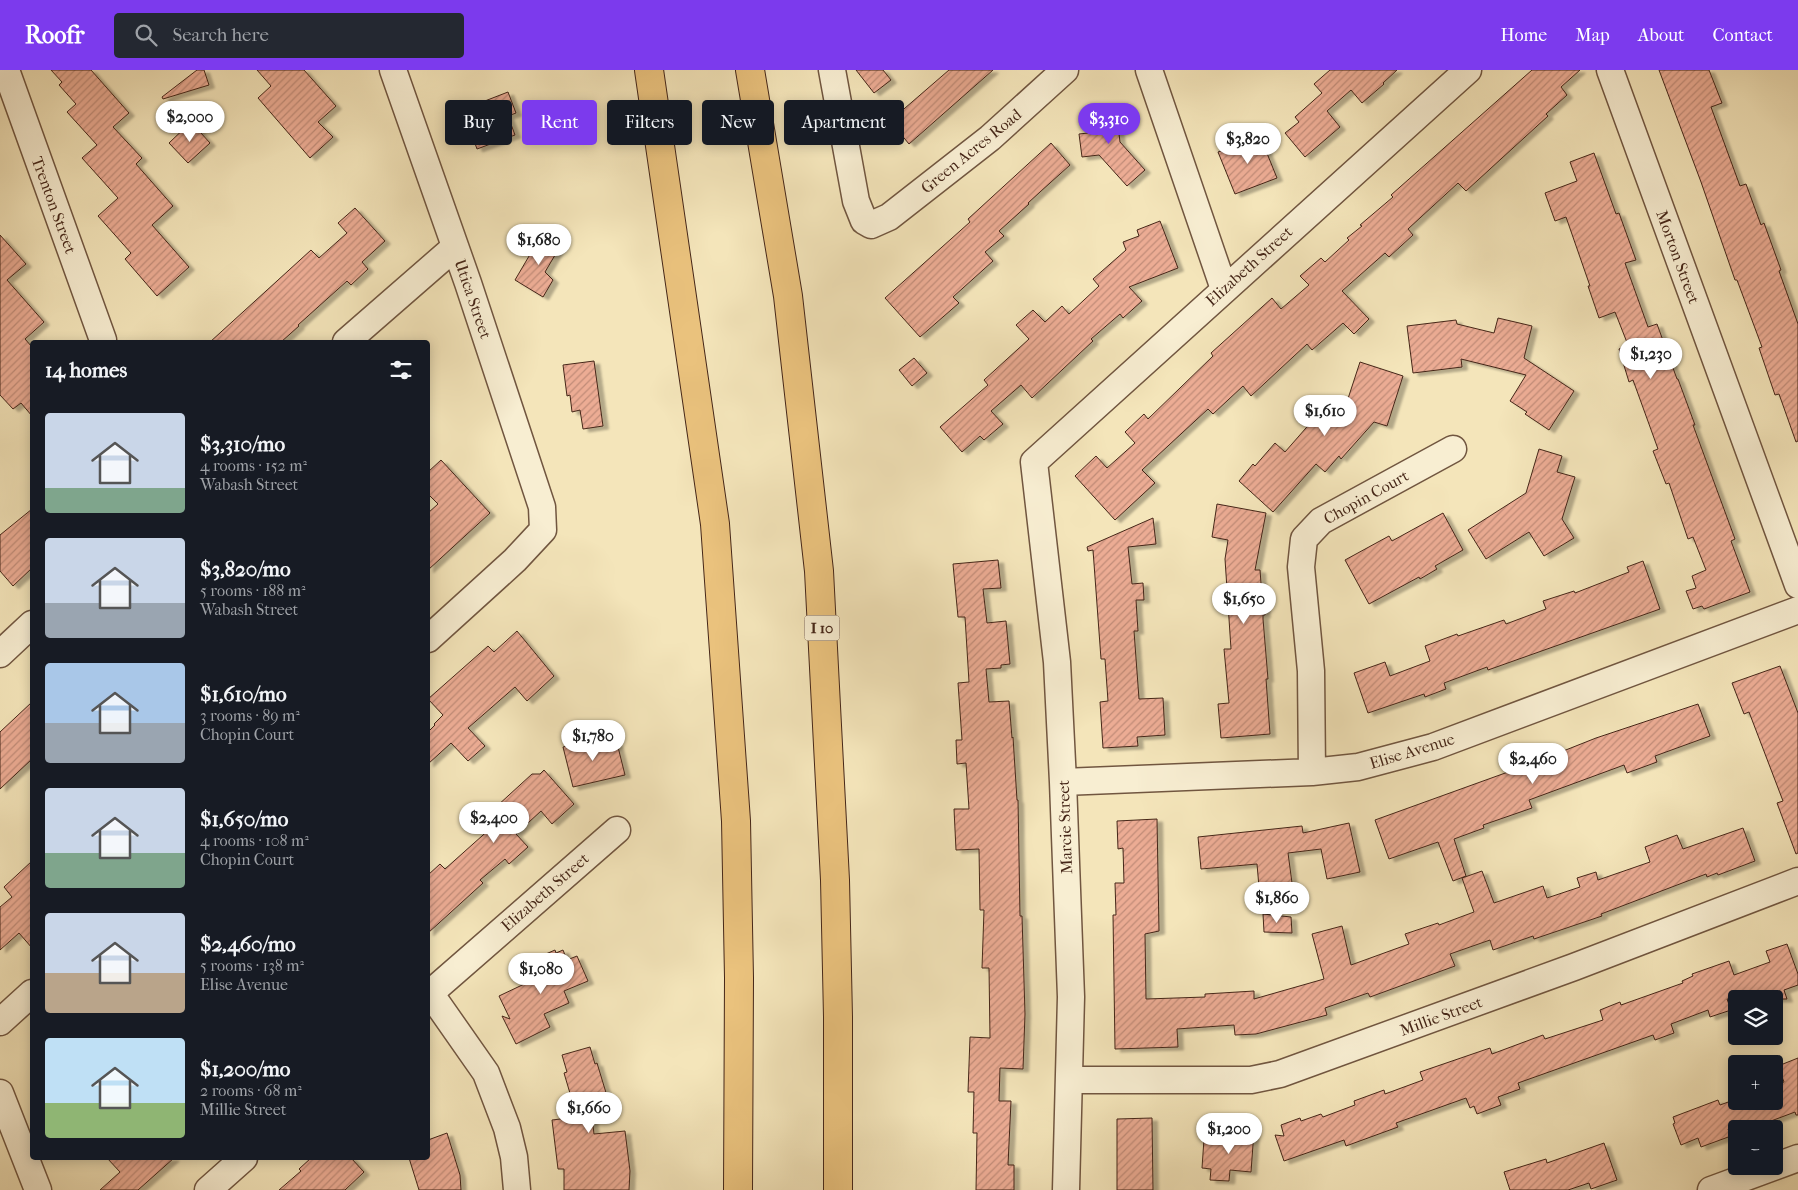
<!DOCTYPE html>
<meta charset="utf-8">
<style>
:root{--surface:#171b24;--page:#242831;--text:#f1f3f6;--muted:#9ea1a6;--accent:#7c3aed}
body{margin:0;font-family:"IM FELL French Canon",serif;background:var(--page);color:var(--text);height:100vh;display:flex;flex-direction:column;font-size:19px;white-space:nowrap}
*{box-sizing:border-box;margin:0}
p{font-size:16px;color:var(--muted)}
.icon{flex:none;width:28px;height:28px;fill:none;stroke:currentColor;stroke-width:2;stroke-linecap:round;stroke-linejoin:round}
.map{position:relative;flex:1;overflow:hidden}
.side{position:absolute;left:30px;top:270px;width:400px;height:820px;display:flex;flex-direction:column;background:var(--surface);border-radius:5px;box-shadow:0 2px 12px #0003}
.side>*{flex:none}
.banner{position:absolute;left:445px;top:30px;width:475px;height:45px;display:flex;gap:10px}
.tools{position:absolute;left:1728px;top:920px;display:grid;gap:10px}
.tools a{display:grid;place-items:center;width:55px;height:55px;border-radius:5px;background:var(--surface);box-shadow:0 2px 12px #0003;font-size:25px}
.price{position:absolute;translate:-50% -42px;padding:0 11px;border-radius:18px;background:#fff;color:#222;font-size:16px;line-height:32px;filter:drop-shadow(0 1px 2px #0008)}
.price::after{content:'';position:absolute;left:50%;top:30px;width:15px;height:11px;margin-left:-8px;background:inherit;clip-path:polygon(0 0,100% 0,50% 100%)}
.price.current{background:var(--accent);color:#fff}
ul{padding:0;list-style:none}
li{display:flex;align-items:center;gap:15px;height:125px;padding:0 15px}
li span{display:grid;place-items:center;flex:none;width:140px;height:100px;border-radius:5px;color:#555}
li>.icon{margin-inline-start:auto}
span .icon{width:60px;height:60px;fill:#fffc;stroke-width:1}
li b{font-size:21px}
h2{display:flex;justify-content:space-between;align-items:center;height:60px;padding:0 15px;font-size:21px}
.tag{padding:0 18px;border-radius:5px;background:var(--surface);box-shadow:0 2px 12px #0003;font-size:18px;line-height:45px}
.tag.current{background:var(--accent);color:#fff}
header{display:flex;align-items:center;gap:30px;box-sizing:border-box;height:70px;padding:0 25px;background:var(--accent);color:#fff}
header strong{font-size:24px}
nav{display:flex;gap:28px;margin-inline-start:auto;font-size:18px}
.search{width:350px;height:45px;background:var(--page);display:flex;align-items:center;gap:12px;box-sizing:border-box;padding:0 18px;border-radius:5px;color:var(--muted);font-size:19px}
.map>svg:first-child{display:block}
</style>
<header>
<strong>Roofr</strong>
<div class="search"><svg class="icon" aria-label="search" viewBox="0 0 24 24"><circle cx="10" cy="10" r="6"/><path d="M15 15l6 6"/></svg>Search here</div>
<nav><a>Home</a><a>Map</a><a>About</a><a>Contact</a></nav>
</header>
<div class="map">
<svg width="1798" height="1120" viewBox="0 0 1798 1120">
<defs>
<pattern id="building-hatch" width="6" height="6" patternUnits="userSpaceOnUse" patternTransform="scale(1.25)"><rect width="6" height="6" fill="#ecac94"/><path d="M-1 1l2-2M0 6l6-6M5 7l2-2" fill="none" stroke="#c18c78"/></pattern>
<filter id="shadow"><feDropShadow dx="5.5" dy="3" stdDeviation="1" flood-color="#0004"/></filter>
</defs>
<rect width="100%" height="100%" fill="#f4e5ba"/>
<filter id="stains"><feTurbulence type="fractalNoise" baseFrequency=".004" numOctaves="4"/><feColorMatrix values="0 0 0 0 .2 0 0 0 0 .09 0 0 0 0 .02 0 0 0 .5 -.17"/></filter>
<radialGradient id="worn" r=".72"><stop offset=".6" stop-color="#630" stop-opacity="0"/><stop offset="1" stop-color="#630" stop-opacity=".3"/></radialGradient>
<path fill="url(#building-hatch)" stroke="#452618" filter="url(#shadow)" d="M51,0H91L129,43L113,57L142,88L136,94L173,136L152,155L189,197L157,226L125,189L131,183L98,146L118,128L82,88L97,75L67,42L76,34L59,15L62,12Z
M197,0H204L209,15L163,29L162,27Z
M257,0H304L336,36L318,52L333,67L310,88L258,28L271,16Z
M856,0H883L891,10L874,23Z
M949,0H993L909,74L890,51Z
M1330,0H1397L1383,13L1384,14L1362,33L1351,20L1327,41L1340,57L1305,87L1285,63L1299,52L1295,47L1322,23L1314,14Z
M1532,0H1580L1561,17L1567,25L1546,44L1548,46L1466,121L1458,113L1408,159L1413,165L1389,187L1385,183L1342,221L1369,249L1354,264L1343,253L1312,280L1307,274L1251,326L1243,316L1213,344L1208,339L1142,400L1155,413L1115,450L1075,406L1096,386L1107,398L1135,373L1125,362L1144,344L1148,349L1213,286L1211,283L1272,228L1281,239L1309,215L1300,206L1321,188L1325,192L1349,170L1347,168L1362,156L1360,155L1393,127L1391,125Z
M1659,0H1709L1722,33L1711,37L1740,116L1746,114L1761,155L1764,153L1781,200L1779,201L1798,254V371L1796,372L1779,324L1775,325L1759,278L1762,277L1737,210H1735L1701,112Z
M508,22L516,43L508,46L515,65L477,79L469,57L479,53L472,36Z
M1116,39L1120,72L1145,100L1127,116L1099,85L1082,87L1079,64L1088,63L1085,43Z
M191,52L210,73L188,93L169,73Z
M1260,66L1277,108L1235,124L1218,82Z
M1051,73L1070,95L1040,122L1028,133L1029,134L999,161L1004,166L985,182L993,191L953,227L959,233L920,267L885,228L970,152L968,149Z
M1594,83L1616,144L1619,143L1636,190L1625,193L1648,257L1657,254L1677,309H1678L1695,355H1693L1735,469L1731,471L1750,522L1704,539L1702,536L1693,539L1686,521L1696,518L1692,506L1706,500L1693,467L1688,469L1669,413L1666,414L1653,381L1658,379L1633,310L1629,312L1619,279L1628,275L1615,242L1599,248L1588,216H1590L1566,147L1555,151L1545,123L1577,111L1570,92Z
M355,138L385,171L362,192L368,199L351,215L347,211L298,255L299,256L281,272H210L311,180L319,188L347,163L338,153Z
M1160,151L1178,198L1129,217L1142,231L1123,248L1120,244L1091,269L1093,271L1032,328L1021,315L991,341L1003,354L984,370L980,366L962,382L940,357L988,315L984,310L1029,269L1016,255L1033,240L1045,252L1062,236L1069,244L1099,216L1093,209L1126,180L1123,172L1139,166L1137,160Z
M542,164L561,175L545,202L553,210L543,227L515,210Z
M0,165L26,194L7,210L44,252L25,269L32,277V346L21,333L13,339L0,325Z
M1498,248L1532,256L1524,288L1574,321L1549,360L1525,344L1527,342L1510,331L1526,305L1461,289L1462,297L1413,303L1407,256L1456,250L1457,254L1494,263Z
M914,288L927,303L912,316L899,300Z
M594,291L603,356L583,359L580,340L572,342L570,325L567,326L563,295Z
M1360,292L1403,306L1387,356L1374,352L1341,389L1339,386L1325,402L1316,394L1273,442L1239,411L1253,394L1255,396L1275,373L1285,382L1326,335L1341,350Z
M1539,379L1562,386L1557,402L1575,407L1562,449L1574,468L1544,486L1529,462L1486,489L1468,460L1526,423Z
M441,390L490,443L428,500V443L438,434L428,424V402Z
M1217,434L1266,443L1255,500H1260L1262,527H1263L1265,545H1263V549L1268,609H1266L1270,664L1221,668L1218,634L1229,633L1224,579H1231L1225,489L1228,470L1212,467Z
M32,439V498L13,516L0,501V465Z
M1443,443L1463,480L1435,496L1437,499L1420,509L1419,507L1369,534L1345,490L1389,466L1392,471Z
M1153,448L1156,474L1128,477L1132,514L1143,513L1144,530H1136L1138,561H1134L1139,629L1163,628L1165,665L1137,667L1138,676L1103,678L1100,632L1108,631L1105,589H1101L1093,480L1088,481L1087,477Z
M998,490L1001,518L983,519L987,553L1006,551L1010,594L1001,595V598L986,599L989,632L1009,631L1012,668L1013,667L1017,730H1018L1020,846H1022L1025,944L1023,999L1000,998L999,1031H1011L1008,1095H1014V1120H976L977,1063H973L974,1022H968L970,967L990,968L989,898H982L984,840H980L979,779L956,780L954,739H969L966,693L957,694L956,670H962L958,613L969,612L965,547H958L953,494Z
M1643,491L1660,539L1488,600L1487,597L1444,613L1446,619L1425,627L1424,624L1368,643L1354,603L1385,592L1390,606L1430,591L1425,576L1457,564L1458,566L1504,550L1506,554L1546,539L1543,531L1574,521L1575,523L1629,502L1627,497Z
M517,561L554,606L527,631L515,617L468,658L485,676L468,691L451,673L428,694V662L435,655L434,654L443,645L428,629L488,576L494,582Z
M1780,596L1798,643V783L1796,784L1777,733L1783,731L1749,642L1744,644L1732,613Z
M32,632V689L0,719V662Z
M1698,634L1710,666L1655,686L1657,692L1627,703L1624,695L1529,730L1532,738L1483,755L1484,758L1454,769L1466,806L1453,811L1438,772L1389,789L1375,750L1533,693L1596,668Z
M594,669L598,677L617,673L625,705L573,717L563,677Z
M544,700L574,734L552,754L541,741L516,764L528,777L509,794L505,789L480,810L483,813L428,863V805L440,794L445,799L492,757L485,747L532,704H540Z
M1157,749L1159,861L1145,864L1146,929L1205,927V924L1254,921V929L1324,909L1312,864L1342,856L1351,895L1409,874L1405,864L1438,853L1439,855L1474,842L1462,808L1482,801L1494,833L1543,816L1547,828L1580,817L1577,808L1596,802L1598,810L1650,792L1645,777L1677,765L1683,779L1743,758L1755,791L1718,805L1717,803L1707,807L1706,804L1601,844L1602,846L1534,869L1533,866L1493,880L1490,870L1450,884L1455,896L1370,927L1368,923L1325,938L1327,945L1256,964L1235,965L1234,955L1177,959L1178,977L1115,979L1113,845H1116L1115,813H1124L1123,778L1118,779L1117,751Z
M1349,753L1360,802L1327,809L1321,779L1288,783L1292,813L1259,817L1257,794L1201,799L1198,767L1302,756L1303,763Z
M32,791V878L19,863L0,880V837L12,827L4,817Z
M1263,844L1291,847L1292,863L1264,862Z
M1787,874L1798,904V915L1784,920L1787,929H1727L1731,940L1710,947L1708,940L1671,954L1674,963L1655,970L1653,965L1518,1013L1520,1019L1498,1027L1501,1035L1477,1044L1474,1036L1470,1038L1466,1028L1396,1053L1398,1057L1346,1076L1344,1070L1284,1091L1275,1065L1284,1066L1281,1055L1300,1048L1301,1051L1321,1044L1323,1047L1355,1035L1354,1031L1384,1020L1385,1024L1423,1010L1420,1002L1490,978L1492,984L1543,965L1545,969L1603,950L1600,940L1620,932L1621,935L1683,913L1682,911L1693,906L1692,904L1729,891L1734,905L1770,892L1766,881Z
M555,880L556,883L563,880L567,890L577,886L588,911L564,921L569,933L544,944L550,957L516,974L502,946L510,949L499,926L539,907L532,890Z
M590,977L595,994L597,993L607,1026L590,1031L594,1064L625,1061L630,1101L629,1120H564V1099H558L552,1050L577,1047L564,1003L567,1002L562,985Z
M1798,988V1045H1796L1795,1042L1763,1054L1765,1059H1728L1731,1066L1701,1077L1698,1068L1681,1075L1673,1054L1675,1053L1673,1047L1718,1030L1720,1035L1731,1031H1774V1016L1784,1012L1778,996Z
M1152,1048L1153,1120H1117V1049Z
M1234,1060L1254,1061L1251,1102L1230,1100L1229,1111L1210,1110L1211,1099L1202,1098L1204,1069L1233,1071Z
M447,1063L460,1105L461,1120H419L409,1088H428V1070Z
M1604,1073L1617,1110L1591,1119L1589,1113L1568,1120H1510L1504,1102L1546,1089L1547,1093Z
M107,1088H174L138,1120H100L120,1102Z
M311,1088H351L364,1102L345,1120H279L301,1101L299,1099Z"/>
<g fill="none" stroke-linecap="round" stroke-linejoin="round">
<defs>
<path id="minor" d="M6,0L103,270
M393,0L468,213L542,437L543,460L515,490L428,569
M832,0L856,131L864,151L871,155L889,147L990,68L1065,0
M1149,0L1224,219
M1610,0L1798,515
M346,272L455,177
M0,584L32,554
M1312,702L1311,601L1301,497L1304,469L1321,451L1453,379
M1063,712L1312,702L1358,697L1433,677L1798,540
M430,923L486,1003L507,1058L514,1087L517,1120
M428,925L617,760
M0,952L32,923
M1069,1010H1251L1280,1004L1574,897L1798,811
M0,1023L38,1120
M208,1120L244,1088
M1066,1120L1071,927L1063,712L1057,592L1034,392L1468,0
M1711,1120L1798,1088"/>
<path id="motorway" d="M649,0L715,454L736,751L739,908L738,1120
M750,0L788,226L819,501L835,810L838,947V1120"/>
</defs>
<use href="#minor" stroke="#715640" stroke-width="29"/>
<use href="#motorway" stroke="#452618" stroke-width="30"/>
<use href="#minor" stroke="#f8eed2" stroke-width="26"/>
<use href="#motorway" stroke="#eac27d" stroke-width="28"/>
</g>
<g text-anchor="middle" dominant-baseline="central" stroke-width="4.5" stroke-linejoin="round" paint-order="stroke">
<rect fill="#f8eed2" stroke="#7b6250" stroke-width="1" x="804.5" y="545.5" width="35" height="25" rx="4"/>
<g font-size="15" font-weight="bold" fill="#452618">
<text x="822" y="558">I 10</text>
</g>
<g font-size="16" fill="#452618" stroke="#f8eed2">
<text transform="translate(971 81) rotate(-39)">Green Acres Road</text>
<text transform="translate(54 135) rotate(70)">Trenton Street</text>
<text transform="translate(1678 187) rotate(70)">Morton Street</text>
<text transform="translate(1249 196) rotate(-42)">Elizabeth Street</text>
<text transform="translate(473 229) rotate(71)">Utica Street</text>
<text transform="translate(1366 427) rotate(-29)">Chopin Court</text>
<text transform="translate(1412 681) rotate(-17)">Elise Avenue</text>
<text transform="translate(1065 757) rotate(-92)">Marcie Street</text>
<text transform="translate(545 822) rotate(-41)">Elizabeth Street</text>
<text transform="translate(1441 946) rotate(-20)">Millie Street</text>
</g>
</g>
<rect width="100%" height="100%" filter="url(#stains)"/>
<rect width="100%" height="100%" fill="url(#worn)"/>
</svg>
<div class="tools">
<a><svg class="icon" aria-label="layers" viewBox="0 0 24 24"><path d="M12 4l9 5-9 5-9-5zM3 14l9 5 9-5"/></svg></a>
<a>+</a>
<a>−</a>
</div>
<b class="price" style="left:190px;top:73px">$2,000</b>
<b class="price current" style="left:1109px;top:75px">$3,310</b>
<b class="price" style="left:1248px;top:95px">$3,820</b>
<b class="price" style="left:539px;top:196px">$1,680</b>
<b class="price" style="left:1651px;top:310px">$1,230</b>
<b class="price" style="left:1325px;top:367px">$1,610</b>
<b class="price" style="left:1244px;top:555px">$1,650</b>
<b class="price" style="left:593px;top:692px">$1,780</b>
<b class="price" style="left:1533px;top:715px">$2,460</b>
<b class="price" style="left:494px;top:774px">$2,400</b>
<b class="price" style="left:1277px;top:854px">$1,860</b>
<b class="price" style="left:541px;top:925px">$1,080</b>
<b class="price" style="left:589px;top:1064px">$1,660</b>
<b class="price" style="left:1229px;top:1085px">$1,200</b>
<div class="banner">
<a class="tag">Buy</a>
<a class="tag current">Rent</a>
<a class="tag">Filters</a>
<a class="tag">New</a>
<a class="tag">Apartment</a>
</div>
<section class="side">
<h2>14 homes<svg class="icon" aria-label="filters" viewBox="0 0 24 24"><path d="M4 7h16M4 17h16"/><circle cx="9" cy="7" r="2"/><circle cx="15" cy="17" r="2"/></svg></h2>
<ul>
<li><span style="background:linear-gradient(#c9d6e8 75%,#7fa58c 0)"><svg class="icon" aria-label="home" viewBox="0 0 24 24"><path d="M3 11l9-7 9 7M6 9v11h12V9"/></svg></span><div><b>$3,310/mo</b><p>4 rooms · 152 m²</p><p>Wabash Street</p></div></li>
<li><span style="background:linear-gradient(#c9d6e8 65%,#9aa5b1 0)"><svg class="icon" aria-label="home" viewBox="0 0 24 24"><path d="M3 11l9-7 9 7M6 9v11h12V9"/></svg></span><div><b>$3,820/mo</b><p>5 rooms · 188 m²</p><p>Wabash Street</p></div></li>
<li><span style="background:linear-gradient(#a9c7e8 60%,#9aa5b1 0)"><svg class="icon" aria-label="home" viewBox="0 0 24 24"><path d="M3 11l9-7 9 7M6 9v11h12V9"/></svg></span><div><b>$1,610/mo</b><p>3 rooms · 89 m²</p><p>Chopin Court</p></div></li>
<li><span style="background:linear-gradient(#c9d6e8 65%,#7fa58c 0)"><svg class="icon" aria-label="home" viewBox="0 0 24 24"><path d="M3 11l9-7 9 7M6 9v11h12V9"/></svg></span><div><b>$1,650/mo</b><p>4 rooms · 108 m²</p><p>Chopin Court</p></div></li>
<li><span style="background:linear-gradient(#c9d6e8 60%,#b9a48a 0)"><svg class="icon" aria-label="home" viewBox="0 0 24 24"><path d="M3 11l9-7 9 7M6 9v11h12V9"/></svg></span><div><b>$2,460/mo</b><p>5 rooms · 138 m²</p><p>Elise Avenue</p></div></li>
<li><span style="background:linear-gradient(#bfe0f5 65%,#8fb573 0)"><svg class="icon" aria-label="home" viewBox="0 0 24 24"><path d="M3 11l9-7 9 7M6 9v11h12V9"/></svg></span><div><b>$1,200/mo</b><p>2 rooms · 68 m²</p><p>Millie Street</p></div></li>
</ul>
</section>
</div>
